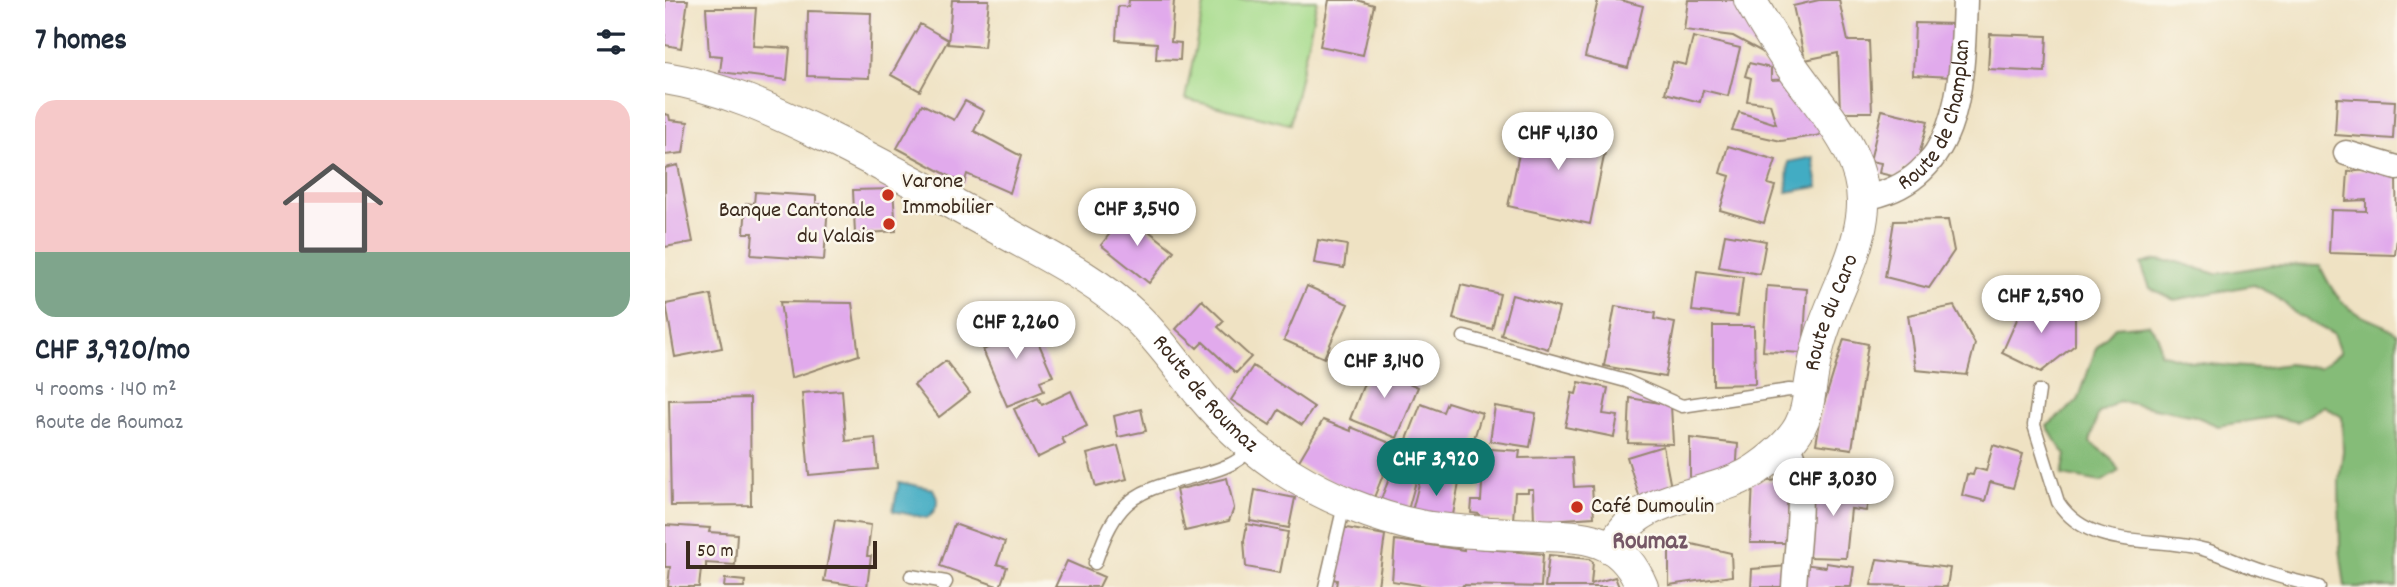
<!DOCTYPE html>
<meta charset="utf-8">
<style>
:root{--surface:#fff;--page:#f6f6f7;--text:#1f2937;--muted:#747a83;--accent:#0f766e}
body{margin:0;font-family:Dekko,sans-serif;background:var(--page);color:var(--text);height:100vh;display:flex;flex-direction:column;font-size:26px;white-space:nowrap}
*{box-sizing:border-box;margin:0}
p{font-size:23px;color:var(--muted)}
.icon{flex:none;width:38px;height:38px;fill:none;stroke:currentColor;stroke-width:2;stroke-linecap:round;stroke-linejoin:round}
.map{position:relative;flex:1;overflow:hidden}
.side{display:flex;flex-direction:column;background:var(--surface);width:665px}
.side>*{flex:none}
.scale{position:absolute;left:21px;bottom:18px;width:191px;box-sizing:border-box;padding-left:7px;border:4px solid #3b2a1e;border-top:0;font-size:19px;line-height:24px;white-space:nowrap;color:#3b2a1e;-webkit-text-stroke:5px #fbf7ec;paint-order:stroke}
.price{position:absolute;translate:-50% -60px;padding:0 16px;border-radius:24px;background:#fff;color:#222;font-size:23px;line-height:46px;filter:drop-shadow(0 2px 4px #0008)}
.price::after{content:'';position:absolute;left:50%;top:42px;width:21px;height:16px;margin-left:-10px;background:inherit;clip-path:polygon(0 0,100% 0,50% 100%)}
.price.selected{background:var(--accent);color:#fff}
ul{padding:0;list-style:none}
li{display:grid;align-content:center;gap:14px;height:371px;padding:0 35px}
li span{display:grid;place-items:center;height:217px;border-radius:21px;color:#555}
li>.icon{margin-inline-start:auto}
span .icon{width:126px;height:126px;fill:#fffc;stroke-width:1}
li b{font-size:30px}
h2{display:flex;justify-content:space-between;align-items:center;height:84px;padding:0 35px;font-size:30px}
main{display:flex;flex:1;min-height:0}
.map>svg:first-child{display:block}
</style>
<main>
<section class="side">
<h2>7 homes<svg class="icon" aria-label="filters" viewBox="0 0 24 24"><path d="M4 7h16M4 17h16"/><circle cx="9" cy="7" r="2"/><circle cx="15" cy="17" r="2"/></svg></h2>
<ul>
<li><span style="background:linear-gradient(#f6c9c9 70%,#7fa58c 0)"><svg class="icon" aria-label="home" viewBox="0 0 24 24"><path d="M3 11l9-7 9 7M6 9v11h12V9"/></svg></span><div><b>CHF 3,920/mo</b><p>4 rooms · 140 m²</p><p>Route de Roumaz</p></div></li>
</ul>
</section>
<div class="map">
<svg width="1732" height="587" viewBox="0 0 1732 587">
<rect width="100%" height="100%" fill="#fbf7ec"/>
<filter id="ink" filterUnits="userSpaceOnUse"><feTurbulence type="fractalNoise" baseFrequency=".0143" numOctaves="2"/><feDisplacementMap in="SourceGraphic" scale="14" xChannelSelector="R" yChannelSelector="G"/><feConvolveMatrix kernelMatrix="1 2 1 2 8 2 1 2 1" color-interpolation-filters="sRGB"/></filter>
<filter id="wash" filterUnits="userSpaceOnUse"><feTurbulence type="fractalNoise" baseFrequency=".00686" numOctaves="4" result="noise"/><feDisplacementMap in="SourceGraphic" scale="28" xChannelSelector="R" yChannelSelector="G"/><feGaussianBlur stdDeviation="1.57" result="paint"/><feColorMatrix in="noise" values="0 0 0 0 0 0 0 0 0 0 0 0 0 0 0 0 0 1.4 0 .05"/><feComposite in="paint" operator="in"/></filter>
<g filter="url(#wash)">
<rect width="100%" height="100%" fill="#efe2c3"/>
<path fill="#a7dc8d" stroke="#718356" stroke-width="2" d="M540,0H652L625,124L520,99Z"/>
<path fill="#85bc78" stroke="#60734b" stroke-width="2" d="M1491,260L1512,262L1551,274L1607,265L1655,266C1665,287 1675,306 1697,316C1709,322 1721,325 1732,333V587H1680L1675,549L1674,480L1678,451L1677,417L1659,406L1632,422L1608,417L1553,426L1530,416L1454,401L1433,414L1425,442L1446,458L1454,471L1436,482L1397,475L1401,455L1390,440L1382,426L1413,401L1431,348L1450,327L1484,324L1493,336L1495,353L1527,362L1565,366L1595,368L1623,364L1654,368L1675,353L1668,334L1632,315L1610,295L1589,285L1509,300L1485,288L1476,264Z"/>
<path fill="#43acc3" stroke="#3f6b70" stroke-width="2" d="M1148,157L1153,187L1122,192L1123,162Z
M234,482L268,489C275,501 273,509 262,518L228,511Z"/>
<g id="blocks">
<path fill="#e1aaec" d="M0,0H23L16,48L0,45Z
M287,0H324L319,47L283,44Z
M464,0H509L506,42L516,43L515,60L491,59L492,43L451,40L453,6L463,7Z
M664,0H692L709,5L698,55L655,46Z
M933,0H955L978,6L963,68L920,57Z
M1023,0H1078L1101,54L1068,36L1019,30Z
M1154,0H1174L1183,41H1204L1207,112H1175L1173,53L1140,60L1128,6Z
M41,8H91L88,46L125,48L122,80L55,72L57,56L44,55Z
M143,11L206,13L204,78L142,76Z
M1250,23L1289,24L1287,77L1248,75Z
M255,24L283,40L255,91L226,75Z
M1325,34L1382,36L1380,72L1323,69Z
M1028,37L1075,48L1063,96L1038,90L1035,102L1000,93L1008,62L1021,65Z
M1084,63L1106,68V80L1128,79L1163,134L1116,141L1067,130L1074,112L1111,124L1105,104L1082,101L1086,78L1080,76Z
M1672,98L1730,101L1728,139L1670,135Z
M300,101L319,111L309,131L356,156L345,193L302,174L299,184L232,148L257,104L289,120Z
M1217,110L1263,121L1250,171L1238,168L1236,178L1214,173L1216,163L1205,161Z
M0,114L4,115L5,120L23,122L18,153L0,155Z
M861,120L943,137L925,224L843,206Z
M1063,146L1111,160L1103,184L1110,186L1099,223L1055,210L1065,176L1055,173Z
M13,165L28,242L0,247V168Z
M1719,168L1731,177L1732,238L1730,255L1664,253L1666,210L1701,211V200L1681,201L1683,172Z
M228,189L231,231L190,234L188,190Z
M90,192L151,196V204L163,205L159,260L86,255L88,233H79L81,203L89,204Z
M461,213L509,251L484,283L436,245Z
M1283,220L1289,251L1264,288L1220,277L1229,221Z
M1060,234L1101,241L1095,274L1054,267Z
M653,240L682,245L679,268L649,263Z
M1032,271L1078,277L1073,316L1027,311Z
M796,285L835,294L827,329L788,319Z
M642,286L683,304L659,358L619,340Z
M1102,286L1142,289L1138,353L1098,351Z
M46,295L57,348L10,357L1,304Z
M847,295L894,308L883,349L836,335Z
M1361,299L1410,310V345L1376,372L1337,353Z
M537,300L559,321L553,327L586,357L571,373L538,342L532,348L511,329Z
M115,302L187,303L194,355L126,378Z
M950,306L990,313L989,319L1010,323L1000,377L939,366Z
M1289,306L1310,344L1302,375L1251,370L1243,315Z
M349,317L355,333L367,328L388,376L375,381L379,391L342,406L318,350L327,346L320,330Z
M1048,326H1089L1090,384L1048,385Z
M1179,339L1203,344L1187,449L1151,444L1157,410Z
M281,361L305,393L274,417L249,385Z
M708,361L741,374L739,381L753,387L732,438L685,419Z
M588,366L649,407L637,425L614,410L605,425L566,400Z
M914,382L943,388L938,414L953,416L949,437L900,427L907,393L911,394Z
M177,390L181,441L210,438L213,469L144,475L137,393Z
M406,391L422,426L397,438L400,444L372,458L349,409L373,398L377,405Z
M85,398L86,505L6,506L4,400Z
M965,398L1006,405L1008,444L963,443Z
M782,402L817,413L797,477L761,466L762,462L741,442L756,404L778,412Z
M830,406L871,413L865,447L825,441Z
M476,409L481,431L453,437L449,416Z
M658,420L686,431V427L730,445L708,500L632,464Z
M1025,438L1073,444L1071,476L1025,480Z
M1328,445L1358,454L1348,488L1325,482L1320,501L1297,495L1302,474L1308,475L1310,468L1321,471Z
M453,446L462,479L431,487L422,454Z
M998,446L1007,493L977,505L962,457Z
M825,449L855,451L854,458L907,457L909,487L927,486L929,517L869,521L868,489H863V492H850L848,520L814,518V514L806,513L807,501H816L818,467H824Z
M732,459L755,467L743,510L716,499Z
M756,476L794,483L787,520L747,511Z
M562,478L569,508L564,521L520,531L511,490Z
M1130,479L1124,543H1085L1088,482Z
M1149,480L1206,492L1201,511L1186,509L1181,558L1142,557Z
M590,490L630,498L624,528L585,521Z
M170,520L206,525L202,556H206L202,587L159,581Z
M289,524L340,542L332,564L342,567L335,587L275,566Z
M582,524L623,532L615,573L581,567L579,541Z
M0,525L45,528L44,532L72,534L70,565L41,563V570L36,569L34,587H3L5,567H0Z
M676,527L720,535L713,586L671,587L672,580L668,579Z
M730,540L799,550V547L878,554L876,587L798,585L797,587H767L727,581Z
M1027,544L1066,553L1067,576L1004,585V545Z
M884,555L924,559L928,562L926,584L950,577L954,587H880Z
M1212,559L1285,568L1282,587L1206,585Z
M402,561L439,577L434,587H390Z
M1161,563L1189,567L1186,587H1134L1138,564L1161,567Z
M1123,566V587H1086L1087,569Z
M60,579L80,581L79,587H59Z"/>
</g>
</g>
<g filter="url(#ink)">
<use href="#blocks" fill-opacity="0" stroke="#958670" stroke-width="2"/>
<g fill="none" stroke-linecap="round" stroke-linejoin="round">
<defs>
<path id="service" d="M799,337L961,381L1017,406L1124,390L1145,391
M1374,391L1369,425L1393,502C1425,552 1492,535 1541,550C1560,556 1578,565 1597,571C1616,578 1635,582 1654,587
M430,563C437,544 443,525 457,509C483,479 532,481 566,464C575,460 581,454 588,448
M246,576L281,582L278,587
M660,587L680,501"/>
<g id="minor">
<path d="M1681,153L1732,168"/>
<path id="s1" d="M1199,198C1298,180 1297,81 1300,0"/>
<path d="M1123,445C1144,482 1131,545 1129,587"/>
</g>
<g id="tertiary">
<path id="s2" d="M0,78C57,87 109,111 160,136C217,164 272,195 327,225C376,253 430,278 471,317C496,341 515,369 537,396C563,427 592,454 627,475C664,498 710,517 754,526C793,533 833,533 873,535C895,536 920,535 941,545C958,553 970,570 977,587"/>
<path id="s3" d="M946,548C955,535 964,521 978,513C1015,491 1062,492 1096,466C1154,423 1137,408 1153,347C1164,303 1191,263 1197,217C1206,158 1158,112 1127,67C1112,46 1098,23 1085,0"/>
</g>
</defs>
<use href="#service" stroke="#958670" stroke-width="15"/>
<use href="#minor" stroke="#958670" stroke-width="27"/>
<use href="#tertiary" stroke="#958670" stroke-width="34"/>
<use href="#service" stroke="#fff" stroke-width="12"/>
<use href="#minor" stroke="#fff" stroke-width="24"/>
<use href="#tertiary" stroke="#fff" stroke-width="32"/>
</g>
</g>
<g fill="#c8321e" stroke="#fbf7ec" stroke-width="2.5">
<circle cx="223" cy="195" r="7"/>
<circle cx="224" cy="224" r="7"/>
<circle cx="912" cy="507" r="7"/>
</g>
<g text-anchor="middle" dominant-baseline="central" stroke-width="5" stroke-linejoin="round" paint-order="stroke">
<g font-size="23" fill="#3b2a1e" stroke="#fbf7ec">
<text stroke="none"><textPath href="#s1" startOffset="122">Route de Champlan</textPath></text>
<text stroke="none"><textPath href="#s3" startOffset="350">Route du Caro</textPath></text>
<text stroke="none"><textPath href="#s2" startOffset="635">Route de Roumaz</textPath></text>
</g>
<g font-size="23" fill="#3b2a1e" stroke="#fbf7ec" text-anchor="start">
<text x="237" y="182">Varone<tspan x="237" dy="26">Immobilier</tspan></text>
<text x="210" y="211" text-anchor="end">Banque Cantonale<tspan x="210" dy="26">du Valais</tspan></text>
<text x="926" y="507">Café Dumoulin</text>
</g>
<g font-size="26" font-weight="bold" fill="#755766" stroke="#fbf7ec">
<text x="985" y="542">Roumaz</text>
</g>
</g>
</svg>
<div class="scale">50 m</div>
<b class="price" style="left:893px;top:172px">CHF 4,130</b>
<b class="price" style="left:472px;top:248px">CHF 3,540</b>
<b class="price" style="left:1376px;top:335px">CHF 2,590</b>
<b class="price" style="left:351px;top:361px">CHF 2,260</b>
<b class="price" style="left:719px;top:400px">CHF 3,140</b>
<b class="price selected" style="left:771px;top:498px">CHF 3,920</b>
<b class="price" style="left:1168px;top:518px">CHF 3,030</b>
</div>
</main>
